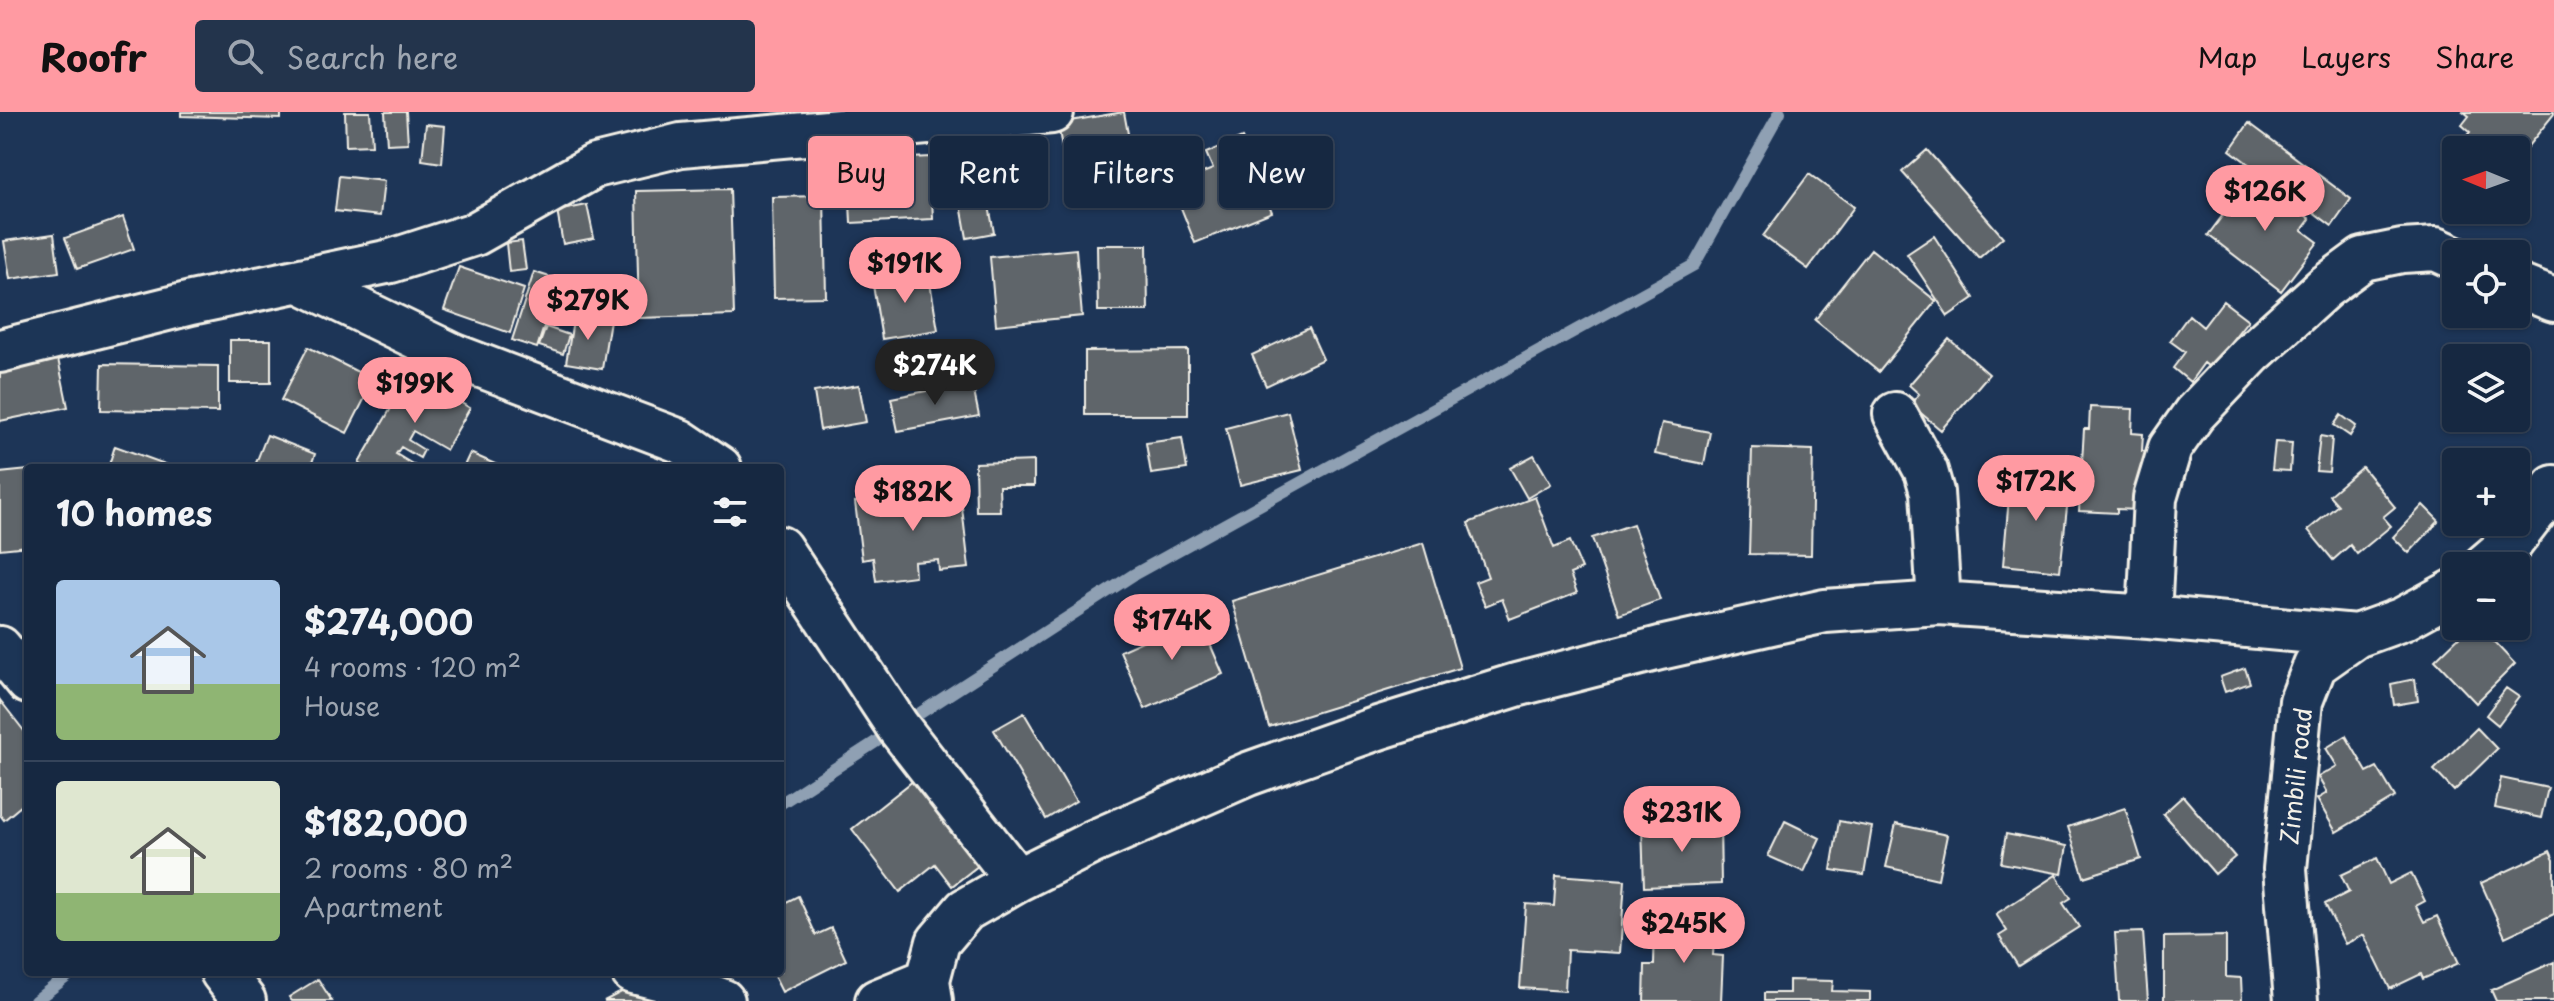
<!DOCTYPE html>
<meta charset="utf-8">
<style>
:root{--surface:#162841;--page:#23344c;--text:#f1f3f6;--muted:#9ea6b1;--line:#35445a;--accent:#ff9aa2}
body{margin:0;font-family:"Playpen Sans",sans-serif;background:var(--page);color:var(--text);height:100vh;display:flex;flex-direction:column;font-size:30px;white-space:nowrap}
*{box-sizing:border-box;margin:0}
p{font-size:26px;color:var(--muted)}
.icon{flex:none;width:44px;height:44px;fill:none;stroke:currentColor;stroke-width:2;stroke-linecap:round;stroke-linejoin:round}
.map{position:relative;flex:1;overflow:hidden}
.drawer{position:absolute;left:24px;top:352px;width:760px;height:512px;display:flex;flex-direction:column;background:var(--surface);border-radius:8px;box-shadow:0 2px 6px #0004,0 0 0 2px var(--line)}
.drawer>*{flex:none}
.hud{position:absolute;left:808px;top:24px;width:760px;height:72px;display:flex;gap:16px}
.needle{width:52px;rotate:271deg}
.tools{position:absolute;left:2442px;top:24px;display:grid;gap:16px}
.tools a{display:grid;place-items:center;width:88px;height:88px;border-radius:8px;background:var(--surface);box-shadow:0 2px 6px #0004,0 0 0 2px var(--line);font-size:40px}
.price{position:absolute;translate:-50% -68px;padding:0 18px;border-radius:28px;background:var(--accent);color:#111;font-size:26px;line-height:52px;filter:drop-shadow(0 2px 4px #0008)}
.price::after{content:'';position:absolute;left:50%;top:48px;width:24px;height:18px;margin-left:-12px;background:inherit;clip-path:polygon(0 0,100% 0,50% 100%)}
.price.on{background:#222;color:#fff}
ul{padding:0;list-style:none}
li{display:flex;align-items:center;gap:24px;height:200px;padding:0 32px}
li+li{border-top:2px solid var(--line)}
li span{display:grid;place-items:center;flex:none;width:224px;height:160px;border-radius:8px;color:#555}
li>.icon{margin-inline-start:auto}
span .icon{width:96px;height:96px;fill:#fffc;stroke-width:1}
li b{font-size:34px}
h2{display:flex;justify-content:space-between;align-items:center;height:96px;padding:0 32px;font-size:34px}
.tag{padding:0 28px;border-radius:8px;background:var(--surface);box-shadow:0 2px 6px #0004,0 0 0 2px var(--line);font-size:28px;line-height:72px}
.tag.on{background:var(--accent);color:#111}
header{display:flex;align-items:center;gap:48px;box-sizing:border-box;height:112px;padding:0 40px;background:var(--accent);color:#111}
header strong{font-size:38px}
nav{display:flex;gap:44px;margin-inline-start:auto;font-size:28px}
.search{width:560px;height:72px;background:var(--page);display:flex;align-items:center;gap:20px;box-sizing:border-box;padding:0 28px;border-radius:8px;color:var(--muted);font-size:30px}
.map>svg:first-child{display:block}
</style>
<header>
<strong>Roofr</strong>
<div class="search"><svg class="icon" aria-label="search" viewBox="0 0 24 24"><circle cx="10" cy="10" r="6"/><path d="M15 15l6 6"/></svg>Search here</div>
<nav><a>Map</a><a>Layers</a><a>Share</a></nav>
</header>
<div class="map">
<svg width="2554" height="889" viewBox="0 0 2554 889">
<rect width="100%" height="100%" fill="#1d3557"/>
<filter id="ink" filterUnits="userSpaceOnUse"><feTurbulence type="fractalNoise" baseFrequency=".0125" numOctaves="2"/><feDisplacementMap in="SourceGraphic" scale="16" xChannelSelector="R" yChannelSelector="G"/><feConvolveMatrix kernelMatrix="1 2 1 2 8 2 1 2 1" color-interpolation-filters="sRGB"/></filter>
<g filter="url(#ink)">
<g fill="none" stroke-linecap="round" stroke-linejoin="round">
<path stroke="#8fa0b3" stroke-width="12" d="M780,692L1133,463L1694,153L1780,0
M35,889L73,860"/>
</g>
<path fill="#5f656a" stroke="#f4f1e8" stroke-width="2" d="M181,0H281V7L181,4Z
M345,0H370L372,33L346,34Z
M385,0H406L408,31L387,32Z
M1124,0L1131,38L1064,50L1058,11Z
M2464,0H2554V2L2516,49V38H2478L2464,27L2470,20L2462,13L2469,4Z
M2249,11L2351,87L2332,114L2230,38Z
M426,12L445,14L442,51L422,48Z
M1242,26L1272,100L1195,131L1172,73L1213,57L1206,41Z
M1927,38L2003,125L1979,146L1902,60Z
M930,45L933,107L851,111L848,49Z
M981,50L994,121L967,126L954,54Z
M1809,62L1854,95L1808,157L1763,124Z
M2253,63L2310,107L2302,118L2318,130L2281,179L2208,123Z
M339,64L384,69L380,104L335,99Z
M730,77L734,203L639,206L636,79Z
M824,84L826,185L774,186L772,85Z
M587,93L594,126L563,132L557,99Z
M123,105L134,137L77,157L65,126Z
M54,122L59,160L10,167L4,129Z
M1934,124L1974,186L1948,204L1907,142Z
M522,129L526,158L509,160L506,131Z
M1097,133H1147L1148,199H1098Z
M1076,137L1082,204L996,213L990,145Z
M1871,137L1936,189L1879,260L1815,208Z
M459,155L524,177L510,221L444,198Z
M928,159L938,218L882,227L872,167Z
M534,160L559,168L537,236L512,228Z
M584,176L607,179L604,195L582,192Z
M2223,189L2248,208L2229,232L2235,237L2217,261L2204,251L2190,270L2173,256L2185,240L2170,229L2189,203L2203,215Z
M574,203L610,208L602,257L566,251Z
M546,215L569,223L563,242L539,234Z
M1309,216L1323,247L1266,274L1252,243Z
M1949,227L1989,262L1941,318L1910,292L1919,282L1909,273Z
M230,228H271V271H230Z
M308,235L374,268L347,321L281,288Z
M1188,238V303H1085V239Z
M57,242L68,295L0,309V255Z
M102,252L218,254V300L101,298Z
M411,262L470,296L446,338L413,319L408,328L424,338L420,346L401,335L396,342L414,353L412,356H367L359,351Z
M972,270L979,304L898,319L891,286Z
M859,273L866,310L820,318L814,280Z
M2090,295L2133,297L2132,321L2143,322L2142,339L2153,340L2138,398L2117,397V401L2079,399L2084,317H2089Z
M1288,300L1302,358L1240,373L1226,316Z
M2341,303L2356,314L2350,324L2334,313Z
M1662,311L1710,320L1704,352L1655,342Z
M267,323L315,342L310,356H254Z
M2320,324L2332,326L2329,360L2316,359Z
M1182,326L1187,357L1151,362L1146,331Z
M2275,330L2292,331L2290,359L2272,358Z
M115,334L168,353L167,356H108Z
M1752,336L1813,338L1811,443L1749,442Z
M470,341L504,356H463Z
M1534,343L1551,372L1527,386L1510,356Z
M1034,349V374H999L1000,399H976L975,351Z
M2362,355L2395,395L2383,405L2391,414L2357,442L2350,433L2333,448L2308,418L2338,393L2329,383Z
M28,358V434L0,437V361Z
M2011,363L2070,368L2060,459L2003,453Z
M960,378L969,456L939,459L938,448L914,450L915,464L876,469L873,446L862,448L855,390Z
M1535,385L1554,436L1570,429L1582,457L1570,462L1577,481L1510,507L1502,487L1485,494L1475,470L1488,465L1468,411Z
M2423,393L2439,409L2409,441L2393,425Z
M1633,412L1660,488L1619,503L1592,426Z
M1423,431L1460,556L1269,615L1232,489Z
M1198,504L1223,562L1145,597L1120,539Z
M2470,514H2479L2515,552L2476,591L2435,548Z
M2245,556L2250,571L2225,580L2220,565Z
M2415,567L2418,589L2394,593L2391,572Z
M2506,576L2519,585L2498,613L2486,603Z
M0,588L28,624V688L4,708L0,703Z
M1024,601L1076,689L1046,707L994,618Z
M2477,616L2497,637L2454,679L2434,658Z
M2346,624L2367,660L2377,655L2395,685L2336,720L2317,687L2327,681L2318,665L2337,654L2326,636Z
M923,661L988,746L952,774L935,752L900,780L852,717Z
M2501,666L2548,676L2541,706L2495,696Z
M2183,684L2235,745L2215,762L2163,702Z
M2125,696L2141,747L2084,765L2068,715Z
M1785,709L1820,726L1804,760L1768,744Z
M1839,709L1872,715L1864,763L1831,758Z
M1720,710L1721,772L1644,775L1642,713Z
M1896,712L1947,723L1938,767L1886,755Z
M2006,722L2067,734L2062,762L2001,751Z
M2550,739L2554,748V802L2505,825L2481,771Z
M2377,746L2389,772L2411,761L2425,789L2416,794L2424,810L2437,804L2459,851L2423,867L2421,862L2390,877L2364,823L2345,832L2325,792L2349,780L2341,763Z
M1556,763L1625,768L1620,841L1567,838L1565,879L1520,876L1526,792L1554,794Z
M2056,763L2071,786L2063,791L2079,815L2018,854L1999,824L2007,819L1996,802Z
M798,784L816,823L831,816L846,848L782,880L772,860H780V793Z
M1655,812L1715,814L1713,843L1723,844L1721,889H1644L1645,853H1654Z
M2143,820L2148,889H2119L2115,821Z
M2226,824V865L2241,866L2242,889H2164V825Z
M2554,850V889H2496L2491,878Z
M318,867L332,889H292L289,885Z
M1789,868L1833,869L1832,879L1870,880V889H1764V881H1789Z
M639,871L648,889H604Z"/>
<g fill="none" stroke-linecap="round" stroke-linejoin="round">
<defs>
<path id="street" d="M302,170L455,244L680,329L720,356
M2516,173L2554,188
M0,239L191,191L391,149L475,122L595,54L681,33L1052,0
M1895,302L1926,359L1932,380L1939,491
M780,436L898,615L1017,768
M2484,454L2512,430L2554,375
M2149,505L2155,386L2170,336L2194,302L2251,242L2325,175L2363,147L2402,139L2436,137L2456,146
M0,536L28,570
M222,860L244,889
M633,860L673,870L723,889
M877,889L928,868
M931,889L928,868L938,830L965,798L1017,768L1093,730L1248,662L1378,616L1516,573L1660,536L1825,499L1939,491L2149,505L2356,524
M2296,889L2285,757L2301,589L2315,553L2356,524L2403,507L2456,478"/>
</defs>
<use href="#street" stroke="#f4f1e8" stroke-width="48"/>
<use href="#street" stroke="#1d3557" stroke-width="42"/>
</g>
</g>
<g text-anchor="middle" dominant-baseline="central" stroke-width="8" stroke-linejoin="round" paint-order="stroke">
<g font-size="24" fill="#f4f1e8" stroke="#1d3557">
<text transform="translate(2295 664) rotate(-84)">Zimbili road</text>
</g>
</g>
</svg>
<div class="tools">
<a><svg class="needle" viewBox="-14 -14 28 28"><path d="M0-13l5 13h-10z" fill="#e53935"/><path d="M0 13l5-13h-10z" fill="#9ea6b1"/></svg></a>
<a><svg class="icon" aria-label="locate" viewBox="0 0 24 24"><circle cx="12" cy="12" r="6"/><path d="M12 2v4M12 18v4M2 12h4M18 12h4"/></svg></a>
<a><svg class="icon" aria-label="layers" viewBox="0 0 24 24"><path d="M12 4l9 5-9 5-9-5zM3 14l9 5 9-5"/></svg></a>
<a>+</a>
<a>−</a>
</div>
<b class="price" style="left:2265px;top:121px">$126K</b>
<b class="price" style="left:905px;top:193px">$191K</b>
<b class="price" style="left:588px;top:230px">$279K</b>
<b class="price on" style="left:935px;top:295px">$274K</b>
<b class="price" style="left:415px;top:313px">$199K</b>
<b class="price" style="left:2036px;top:411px">$172K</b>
<b class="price" style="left:913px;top:421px">$182K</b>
<b class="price" style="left:1172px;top:550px">$174K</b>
<b class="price" style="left:1682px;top:742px">$231K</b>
<b class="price" style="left:1684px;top:853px">$245K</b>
<div class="hud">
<a class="tag on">Buy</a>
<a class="tag">Rent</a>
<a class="tag">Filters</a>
<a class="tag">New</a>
</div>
<section class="drawer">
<h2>10 homes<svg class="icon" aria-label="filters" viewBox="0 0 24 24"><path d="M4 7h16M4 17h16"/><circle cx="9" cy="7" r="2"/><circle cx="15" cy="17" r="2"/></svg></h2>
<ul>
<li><span style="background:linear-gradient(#a9c7e8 65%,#8fb573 0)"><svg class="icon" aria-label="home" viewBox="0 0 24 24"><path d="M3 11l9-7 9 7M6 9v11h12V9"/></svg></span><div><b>$274,000</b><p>4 rooms · 120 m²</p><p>House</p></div></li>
<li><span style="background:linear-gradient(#dfe7d0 70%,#8fb573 0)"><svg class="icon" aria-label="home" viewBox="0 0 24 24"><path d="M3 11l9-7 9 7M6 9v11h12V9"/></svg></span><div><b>$182,000</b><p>2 rooms · 80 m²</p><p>Apartment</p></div></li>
</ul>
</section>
</div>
